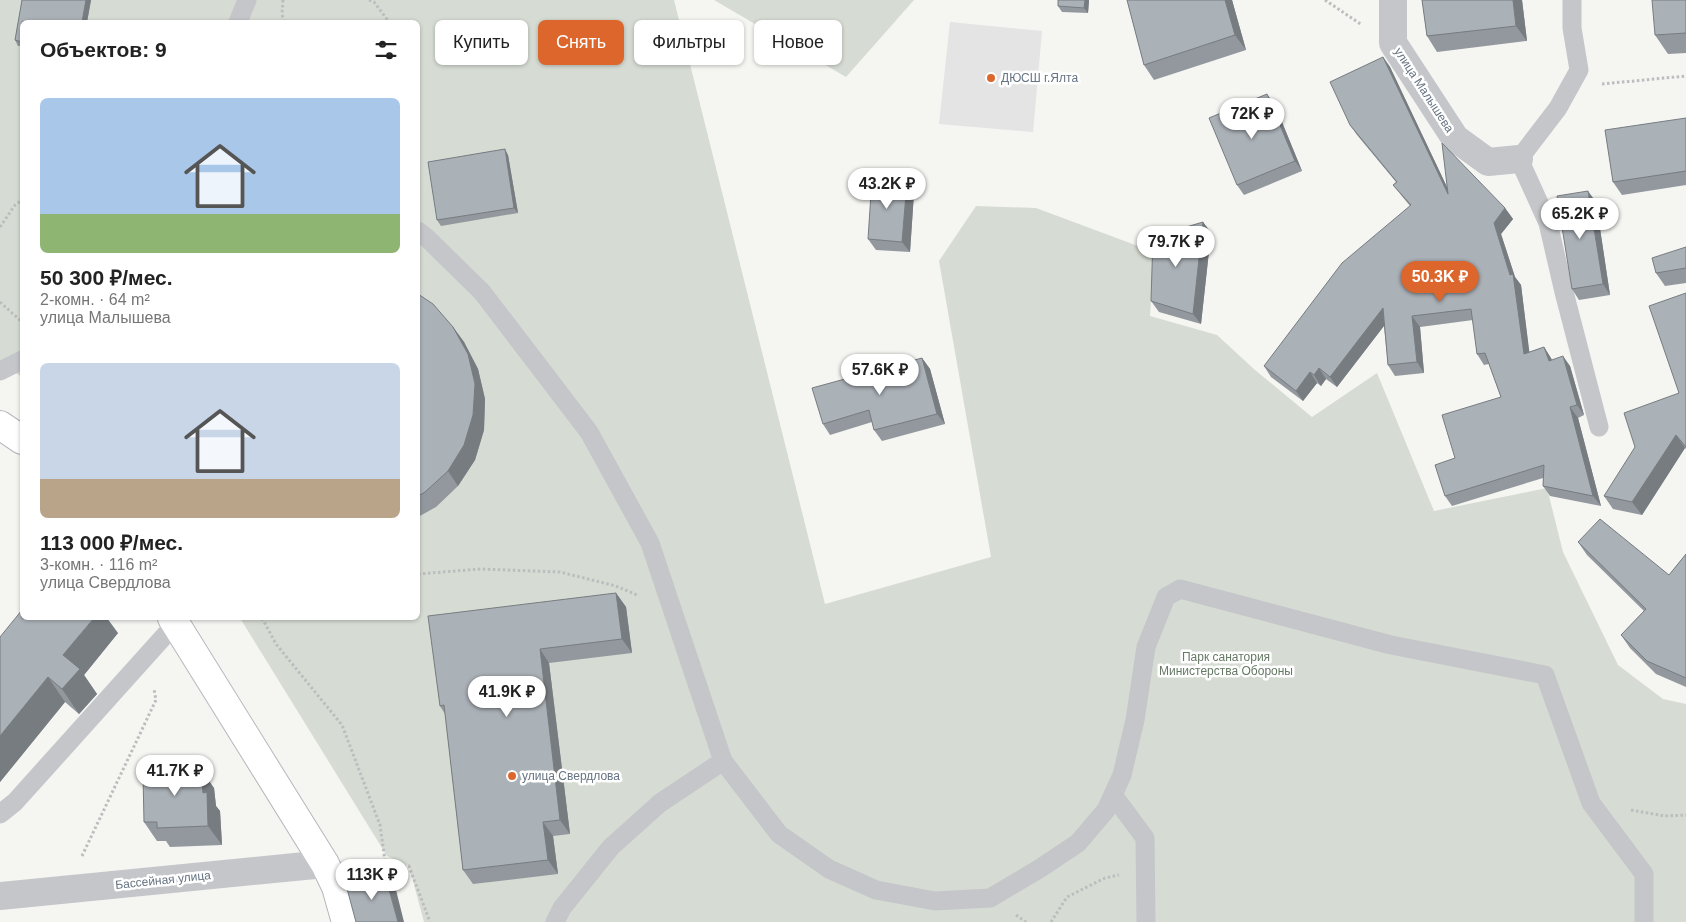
<!DOCTYPE html>
<html lang="ru">
<meta charset="utf-8">
<style>
:root{--surface:#fff;--page:#f6f6f6;--text:#222;--muted:#767676;--accent:#dc662c}
body{margin:0;font-family:Arial,sans-serif;background:var(--page);color:var(--text);height:100vh;display:flex;flex-direction:column;font-size:19px;white-space:nowrap}
*{box-sizing:border-box;margin:0}
p{font-size:16px;color:var(--muted)}
.icon{flex:none;width:28px;height:28px;fill:none;stroke:currentColor;stroke-width:2;stroke-linecap:round;stroke-linejoin:round}
.map{position:relative;flex:1;overflow:hidden}
.details{position:absolute;left:20px;top:20px;width:400px;height:600px;display:flex;flex-direction:column;background:var(--surface);border-radius:8px;box-shadow:0 1px 4px #0004}
.details>*{flex:none}
.hud{position:absolute;left:435px;top:20px;width:475px;height:45px;display:flex;gap:10px}
.price{position:absolute;translate:-50% -42px;padding:0 11px;border-radius:18px;background:#fff;color:#222;font-size:16px;line-height:32px;filter:drop-shadow(0 1px 2px #0008)}
.price::after{content:'';position:absolute;left:50%;top:30px;width:15px;height:11px;margin-left:-8px;background:inherit;clip-path:polygon(0 0,100% 0,50% 100%)}
.price.active{background:var(--accent);color:#fff}
ul{padding:0;list-style:none}
li{display:grid;align-content:center;gap:10px;height:265px;padding:0 20px}
li span{display:grid;place-items:center;height:155px;border-radius:8px;color:#555}
li>.icon{margin-inline-start:auto}
span .icon{width:90px;height:90px;fill:#fffc;stroke-width:1}
li b{font-size:21px}
h2{display:flex;justify-content:space-between;align-items:center;height:60px;padding:0 20px;font-size:21px}
.chip{padding:0 18px;border-radius:8px;background:var(--surface);box-shadow:0 1px 4px #0004;font-size:18px;line-height:45px}
.chip.active{background:var(--accent);color:#fff}
.map>svg:first-child{display:block}
</style>
<div class="map">
<svg width="1686" height="922" viewBox="0 0 1686 922">
<rect width="100%" height="100%" fill="#f5f5f2"/>
<path fill="#e3e4e3" d="M950,22L1042,31L1033,132L939,124Z"/>
<path fill="#d6dcd3" d="M0,0H674L825,604L991,557L939,261L976,206L1036,208L1154,252L1150,316L1217,335L1255,370L1312,417L1377,373L1434,511L1547,488L1563,552L1618,665L1663,699L1686,704V922H424L409,866L387,856L240,618H418V22H22V377L0,362Z
M714,0H914L846,77Z"/>
<g fill="none" stroke-linecap="round" stroke-linejoin="round">
<defs>
<path id="secondary" d="M0,425L22,440
M172,618L325,864L336,887L346,922"/>
</defs>
<use href="#secondary" stroke="#b4b8bc" stroke-width="30"/>
<path stroke="#bbbdbf" stroke-width="3" stroke-dasharray="2.5 2.5" stroke-linecap="butt" d="M283,0L282,14L284,22
M369,0L374,2L389,22
M1325,0L1362,25
M1602,84L1686,76
M0,227L15,205L22,200
M0,302L22,322
M418,574L480,569L560,572L616,586L639,596
M262,618L276,644L342,725L380,825L386,868
M1631,810L1665,816L1686,815
M82,856L156,700L154,689
M365,876L386,868L409,866L430,922
M1016,915L1026,922
M1051,922L1067,897L1105,878L1119,875"/>
<path stroke="#c4c6ca" stroke-width="19" d="M1572,0V28L1579,70L1558,108L1519,159L1548,223L1564,292L1599,427
M238,22L247,0
M418,231L428,239L482,292L589,432L650,543L723,761L779,834L829,869L876,890L935,901L990,898L1039,869L1078,843L1106,810L1122,775L1135,720L1146,647L1166,597L1180,589L1391,645L1545,675L1591,803L1644,874V922
M0,371L22,360
M1113,795L1145,838L1146,922
M0,814L15,802L176,623
M555,922L562,908L611,847L660,803L723,761"/>
<path stroke="#c4c6ca" stroke-width="28" d="M1393,0V43L1455,138L1488,162L1519,159
M0,896L325,864"/>
<use href="#secondary" stroke="#fff" stroke-width="28"/>
</g>
<path fill="#92989d" d="M22,0H91L87,22H22V46H18L15,40Z
M1058,0H1089L1088,13L1062,12L1058,6Z
M1127,0H1232L1246,50L1154,80L1144,65Z
M1422,0H1522L1527,41L1437,52L1427,36Z
M1686,0V53L1668,54L1655,35Z
M1383,57L1390,67L1447,187L1505,208L1513,219L1501,234L1515,277L1521,285L1529,352L1544,347L1552,360L1570,366L1584,415L1578,418L1601,506L1550,496L1543,486V478L1452,506L1445,496L1455,458L1501,397L1489,364L1484,365L1477,354L1473,320L1420,327L1424,373L1395,376L1388,365L1384,326L1337,387L1326,379L1321,386L1317,383L1303,401L1271,377L1264,366L1410,206L1401,195L1393,185L1396,182L1357,135L1350,125Z
M1275,105L1302,171L1244,195L1237,185Z
M1686,118V185L1622,195L1613,182Z
M508,155L518,213L441,226L437,220Z
M914,193L910,252L876,250L868,239Z
M1596,202L1610,295L1579,300L1572,289Z
M1203,222L1211,233L1201,324L1159,312L1151,301Z
M1686,247V283L1665,286L1656,273Z
M1686,293V449L1685,448L1642,515L1613,509L1604,496L1679,393Z
M418,294L453,327L464,342L478,369L485,399L484,430L475,460L458,486L436,507L418,517Z
M922,358L930,369L945,424L882,441L874,430L872,422L830,435L823,424Z
M1578,542L1669,575L1686,554V687L1656,674L1630,648L1621,635L1644,611L1587,555Z
M616,593L626,607L632,653L549,663L570,834L553,836L558,874L473,884L463,870L445,714L440,706Z
M118,633L84,675L97,694L79,714L65,702L0,782V637Z
M191,760L197,769L214,788L216,806L220,811L222,845L170,847L166,841H157L144,822Z"/>
<path fill="#777c80" d="M86,0H91L87,22H82Z
M1085,0H1089L1088,13L1084,8Z
M1225,0H1232L1246,50L1235,35Z
M1513,0H1522L1527,41L1516,26Z
M1383,57L1390,67L1455,204L1448,194Z
M1267,94L1275,105L1302,171L1295,161Z
M505,149L508,155L518,213L514,208Z
M907,182L914,193L910,252L902,242Z
M1588,191L1596,202L1610,295L1603,284Z
M1505,208L1513,219L1501,234L1515,277L1521,285L1531,365L1524,354L1510,275L1494,223Z
M1203,222L1211,233L1201,324L1193,314Z
M1383,308L1390,318L1337,387L1330,377Z
M1412,316L1420,327L1424,373L1417,362Z
M453,327L464,342L478,369L485,399L484,430L475,460L458,486L448,471Z
M1544,347L1551,358L1556,371L1549,361Z
M1563,356L1570,366L1584,415L1577,405Z
M922,358L930,369L945,424L937,414Z
M1319,368L1326,379L1321,386L1314,375Z
M1310,372L1317,383L1303,401L1296,391Z
M1570,407L1578,418L1601,506L1593,496Z
M1676,435L1685,448L1642,515L1632,502Z
M616,593L626,607L632,653L622,639Z
M94,618H107L118,633L84,675L97,694L79,714L62,689L63,655Z
M540,649L549,663L570,834L560,820Z
M48,677L65,702L0,782V736Z
M191,760L202,775L201,769L214,788L216,806L220,811L222,845L208,826L203,793L191,770Z
M543,822L553,836L558,874L548,860Z
M385,875L396,890L404,922H398Z"/>
<path fill="#aab1b7" stroke="#777c80" d="M22,0H86L82,22H22V42L15,40Z
M1058,0H1085L1084,8L1058,6Z
M1127,0H1225L1235,35L1144,65Z
M1422,0H1513L1516,26L1427,36Z
M1652,0H1686V33L1655,35Z
M1383,57L1448,194L1442,143L1505,208L1494,223L1510,275L1513,274L1524,354L1544,347L1549,361L1563,356L1577,405L1570,407L1593,496L1543,486L1544,465L1445,496L1435,465L1455,458L1442,415L1501,397L1485,353L1477,354L1471,309L1412,316L1417,362L1388,365L1383,308L1330,377L1319,368L1314,375L1310,372L1296,391L1264,366L1342,263L1411,205L1393,185L1397,182L1350,125L1330,82Z
M1267,94L1295,161L1237,185L1209,118Z
M1686,118V171L1613,182L1605,130Z
M505,149L514,208L437,220L428,162Z
M872,179L907,182L902,242L868,239Z
M1588,191L1603,284L1572,289L1557,196Z
M1203,222L1193,314L1151,301L1153,237Z
M1686,247V268L1656,273L1652,258Z
M1686,293V447L1676,435L1632,502L1604,496L1635,447L1624,413L1679,393L1649,306Z
M418,294L433,304L453,327L468,354L475,384L473,415L464,445L448,471L425,492L418,496Z
M922,358L937,414L874,430L869,410L823,424L812,388Z
M1600,519L1669,575L1686,554V678L1647,661L1621,635L1646,609L1578,542Z
M616,593L622,639L540,649L560,820L543,822L548,860L463,870L444,705L440,706L428,616Z
M22,610V618H94L63,655L80,669L62,689L48,677L0,736V637Z
M191,760V770L201,769L203,793L207,792L208,826L157,828V822H144L143,775L160,774V762Z
M385,875L398,922H356L346,885Z"/>
<g fill="#dc662c" stroke="#fff" stroke-width="2">
<circle cx="991" cy="78" r="5"/>
<circle cx="512" cy="776" r="5"/>
</g>
<g text-anchor="middle" dominant-baseline="central" stroke-width="5" stroke-linejoin="round" paint-order="stroke">
<g font-size="12" fill="#667382" stroke="#fff" text-anchor="start">
<text x="1001" y="78">ДЮСШ г.Ялта</text>
<text x="522" y="776">улица Свердлова</text>
</g>
<g font-size="12" fill="#667382" stroke="#fff">
<text transform="translate(1424 90) rotate(57)">улица Малышева</text>
<text transform="translate(163 880) rotate(-6)">Бассейная улица</text>
</g>
<g font-size="12" fill="#667964" stroke="#fff">
<text x="1226" y="657">Парк санатория<tspan x="1226" dy="14">Министерства Обороны</tspan></text>
</g>
</g>
</svg>
<b class="price" style="left:1252px;top:140px">72K ₽</b>
<b class="price" style="left:887px;top:210px">43.2K ₽</b>
<b class="price" style="left:1580px;top:240px">65.2K ₽</b>
<b class="price" style="left:1176px;top:268px">79.7K ₽</b>
<b class="price active" style="left:1440px;top:303px">50.3K ₽</b>
<b class="price" style="left:880px;top:396px">57.6K ₽</b>
<b class="price" style="left:507px;top:718px">41.9K ₽</b>
<b class="price" style="left:175px;top:797px">41.7K ₽</b>
<b class="price" style="left:372px;top:901px">113K ₽</b>
<div class="hud">
<a class="chip">Купить</a>
<a class="chip active">Снять</a>
<a class="chip">Фильтры</a>
<a class="chip">Новое</a>
</div>
<section class="details">
<h2>Объектов: 9<svg class="icon" aria-label="filters" viewBox="0 0 24 24"><path d="M4 7h16M4 17h16"/><circle cx="9" cy="7" r="2"/><circle cx="15" cy="17" r="2"/></svg></h2>
<ul>
<li><span style="background:linear-gradient(#a9c7e8 75%,#8fb573 0)"><svg class="icon" aria-label="home" viewBox="0 0 24 24"><path d="M3 11l9-7 9 7M6 9v11h12V9"/></svg></span><div><b>50 300 ₽/мес.</b><p>2-комн. · 64 m²</p><p>улица Малышева</p></div></li>
<li><span style="background:linear-gradient(#c9d6e8 75%,#b9a48a 0)"><svg class="icon" aria-label="home" viewBox="0 0 24 24"><path d="M3 11l9-7 9 7M6 9v11h12V9"/></svg></span><div><b>113 000 ₽/мес.</b><p>3-комн. · 116 m²</p><p>улица Свердлова</p></div></li>
</ul>
</section>
</div>
